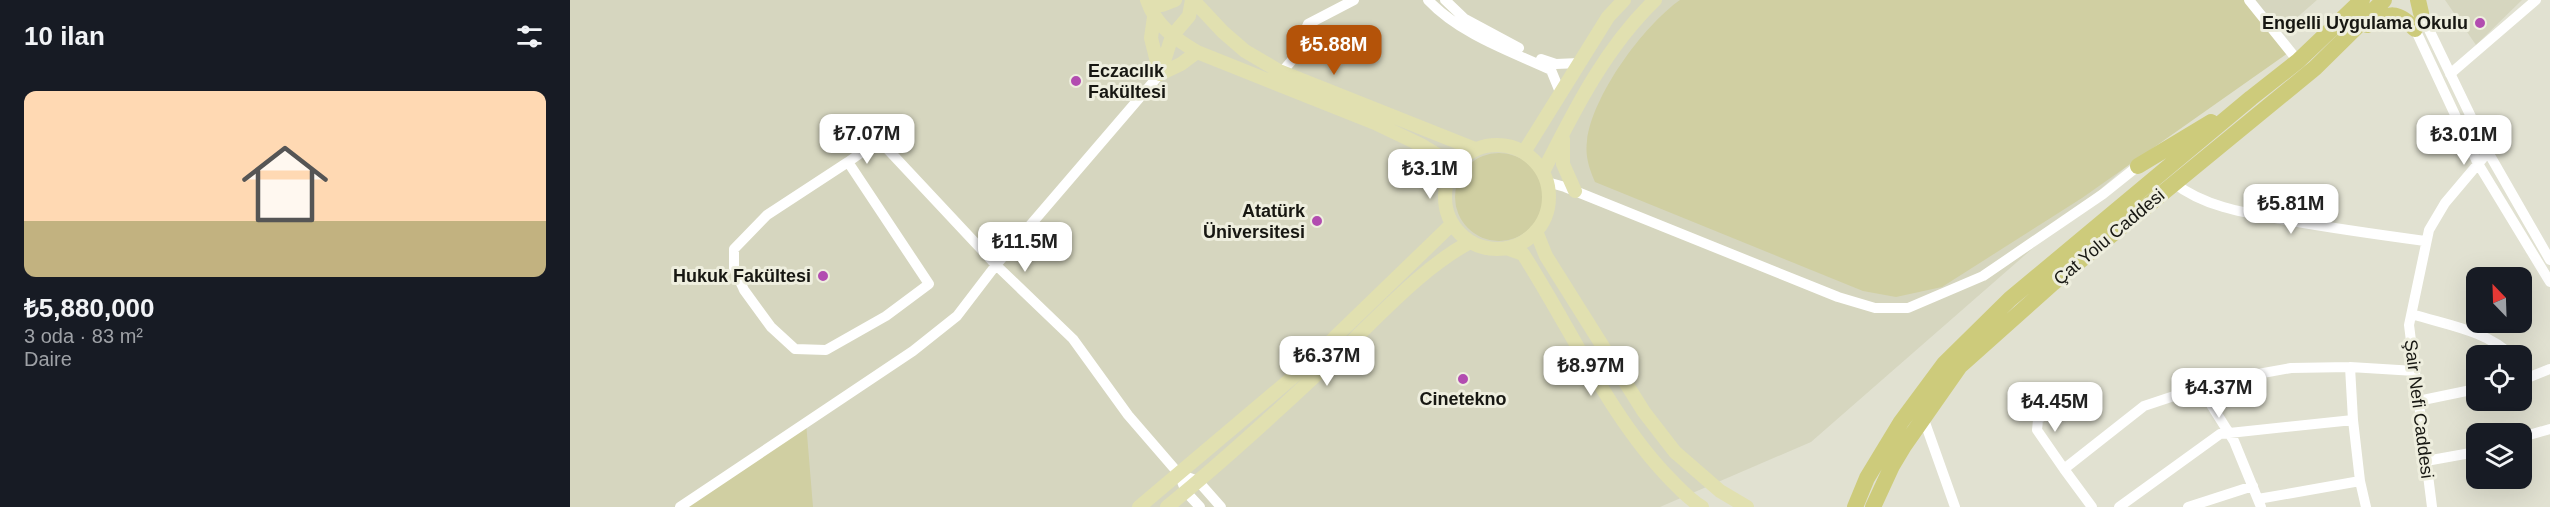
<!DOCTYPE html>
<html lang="tr">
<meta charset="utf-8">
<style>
:root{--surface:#171b24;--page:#242831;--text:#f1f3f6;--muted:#9ea1a6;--accent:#b45309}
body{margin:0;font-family:Helvetica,sans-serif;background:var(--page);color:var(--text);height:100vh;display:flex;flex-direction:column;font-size:22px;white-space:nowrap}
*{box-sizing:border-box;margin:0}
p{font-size:20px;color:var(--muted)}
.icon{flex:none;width:33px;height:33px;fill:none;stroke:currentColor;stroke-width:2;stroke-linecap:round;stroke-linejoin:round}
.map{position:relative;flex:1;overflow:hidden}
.side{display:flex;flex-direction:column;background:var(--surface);width:570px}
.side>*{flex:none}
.needle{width:39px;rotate:337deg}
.controls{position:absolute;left:1896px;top:267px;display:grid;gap:12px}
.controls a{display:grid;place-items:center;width:66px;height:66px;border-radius:12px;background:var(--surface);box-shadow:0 6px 24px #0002;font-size:30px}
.price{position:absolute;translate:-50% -51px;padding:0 14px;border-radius:12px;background:#fff;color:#222;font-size:20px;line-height:39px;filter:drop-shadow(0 2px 3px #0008)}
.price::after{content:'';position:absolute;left:50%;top:36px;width:18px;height:14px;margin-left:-9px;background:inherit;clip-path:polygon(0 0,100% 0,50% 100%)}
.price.selected{background:var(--accent);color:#fff}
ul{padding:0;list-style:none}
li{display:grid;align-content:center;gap:12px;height:318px;padding:0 24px}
li span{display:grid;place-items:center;height:186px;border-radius:12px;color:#555}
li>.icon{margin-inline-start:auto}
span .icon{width:108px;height:108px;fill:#fffc;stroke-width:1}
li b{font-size:26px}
h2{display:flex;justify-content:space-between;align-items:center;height:72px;padding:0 24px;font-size:26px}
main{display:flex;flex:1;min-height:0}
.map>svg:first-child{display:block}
</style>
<main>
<section class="side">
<h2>10 ilan<svg class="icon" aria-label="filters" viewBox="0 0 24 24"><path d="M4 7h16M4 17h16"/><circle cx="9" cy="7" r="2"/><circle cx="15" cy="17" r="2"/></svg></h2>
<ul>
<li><span style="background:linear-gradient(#ffd9b3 70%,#c2b280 0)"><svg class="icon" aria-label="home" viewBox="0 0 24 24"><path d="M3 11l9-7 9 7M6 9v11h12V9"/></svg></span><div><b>₺5,880,000</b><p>3 oda · 83 m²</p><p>Daire</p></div></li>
</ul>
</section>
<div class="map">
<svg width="1980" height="507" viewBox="0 0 1980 507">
<rect width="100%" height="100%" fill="#e1e1d1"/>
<path fill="#d6d6bf" d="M0,0H1747L1241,442L1090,507H0Z
M1875,0H1952L1906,45Z"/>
<path fill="#d0cfa2" d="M1110,0H1678L1721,51L1512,198L1372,287L1326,297L1293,291L1025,182C1019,168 1015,156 1017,141C1022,96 1073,26 1110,0Z
M885 197a44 44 0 1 1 88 0a44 44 0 1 1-88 0Z
M236,422L243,507H110Z"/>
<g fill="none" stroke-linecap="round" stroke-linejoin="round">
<path stroke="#fff" stroke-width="10" d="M858,0C890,34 940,51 981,70L990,92
M875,0L895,19L949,48
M1679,0L1728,61
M1851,13L1918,152L1980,260
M1845,29L1907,162L1980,282
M971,59L986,64L1009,63
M712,72L723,59L738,24L784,0
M1880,74L1966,0
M278,162L359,284L316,316L256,350L225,349L201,327L174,290L164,268V249L197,215Z
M278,162L309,140L426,265L503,339L558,415L609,474L616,492L630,507
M977,182L995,187L1268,297L1305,308H1338L1413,276L1533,194L1568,166
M1604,183C1637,209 1683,214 1722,221C1767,229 1811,235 1855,241
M1842,314C1876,325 1916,330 1942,356
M1952,380L1980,369
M1630,387L1664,441L1691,507
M1490,398L1468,420L1467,430L1494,469
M1848,401L1906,389
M1353,417L1385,507
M1952,437L1980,429
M1856,461L1906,452
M609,474L628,481L651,507
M1790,481L1796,507
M1688,499L1790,481L1783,420L1780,367
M110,507L343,351L387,316L426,265L590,74
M1522,507L1494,469L1574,406L1649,381L1721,368L1780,367L1845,371
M1549,507L1650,434L1783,420
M1618,507L1683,486
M1862,507L1839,325L1859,230L1875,203L1918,152"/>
<path stroke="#e1e0b0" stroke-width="14" d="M577,0C586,26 604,38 627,52L805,123L851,145L874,159L881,171
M577,0L592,5L605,0
M623,0L653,32L675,51L709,71L905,149
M584,17L581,38L590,74
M590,74L602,36L619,16L622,0
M590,74L611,64L627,52
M993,139V164L1005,191
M875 197a52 52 0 1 1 104 0a52 52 0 1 1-104 0Z
M954,152L1038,17L1054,0
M973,172C1004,111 1035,48 1085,0
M966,231L976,256L1074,412L1105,452L1150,491L1177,507
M936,248L953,254C1000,327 1040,418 1101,480C1111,490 1120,500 1132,507
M569,507L729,372L882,224
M597,507C660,456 719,401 778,345C816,309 854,267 900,242"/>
<path stroke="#cdcb7b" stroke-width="16" d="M1848,0L1851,13
M1797,25C1819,14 1826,9 1845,29
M1568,166L1641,122
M1285,507L1297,478L1331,422L1374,364L1440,299L1681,98L1728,61L1792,0
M1303,507L1322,466L1334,446L1390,366L1483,283L1745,68L1814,0"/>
</g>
<g fill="#b24cb0" stroke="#eeeede" stroke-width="2">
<circle cx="1910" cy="23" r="6"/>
<circle cx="506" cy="81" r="6"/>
<circle cx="747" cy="221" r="6"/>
<circle cx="253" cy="276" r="6"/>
<circle cx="893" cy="379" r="6"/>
</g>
<g text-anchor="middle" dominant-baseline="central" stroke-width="6" stroke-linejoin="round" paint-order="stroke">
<g font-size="18" font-weight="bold" fill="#171712" stroke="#eeeede" text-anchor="end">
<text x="1898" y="23">Engelli Uygulama Okulu</text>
<text x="518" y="71" text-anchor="start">Eczacılık<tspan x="518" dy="21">Fakültesi</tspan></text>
<text x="735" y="211">Atatürk<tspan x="735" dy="21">Üniversitesi</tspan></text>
<text x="241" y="276">Hukuk Fakültesi</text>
<text x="893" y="399" text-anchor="middle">Cinetekno</text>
</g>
<g font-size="18" fill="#171712" stroke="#eeeede">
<text transform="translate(1539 237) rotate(-40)">Çat Yolu Caddesi</text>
<text transform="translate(1849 409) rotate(83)">Şair Nefi Caddesi</text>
</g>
</g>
</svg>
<div class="controls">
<a><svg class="needle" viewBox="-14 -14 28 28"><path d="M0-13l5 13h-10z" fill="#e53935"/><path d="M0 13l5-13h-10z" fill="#9ea1a6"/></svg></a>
<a><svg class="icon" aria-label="locate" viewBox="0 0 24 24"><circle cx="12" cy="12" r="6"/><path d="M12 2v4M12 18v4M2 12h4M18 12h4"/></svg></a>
<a><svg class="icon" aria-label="layers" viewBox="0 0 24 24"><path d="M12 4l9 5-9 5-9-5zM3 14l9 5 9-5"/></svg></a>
</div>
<b class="price selected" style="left:764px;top:76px">₺5.88M</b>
<b class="price" style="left:297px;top:165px">₺7.07M</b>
<b class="price" style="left:1894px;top:166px">₺3.01M</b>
<b class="price" style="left:860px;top:200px">₺3.1M</b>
<b class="price" style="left:1721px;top:235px">₺5.81M</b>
<b class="price" style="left:455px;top:273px">₺11.5M</b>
<b class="price" style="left:757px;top:387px">₺6.37M</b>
<b class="price" style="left:1021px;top:397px">₺8.97M</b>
<b class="price" style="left:1649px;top:419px">₺4.37M</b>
<b class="price" style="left:1485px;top:433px">₺4.45M</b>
</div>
</main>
